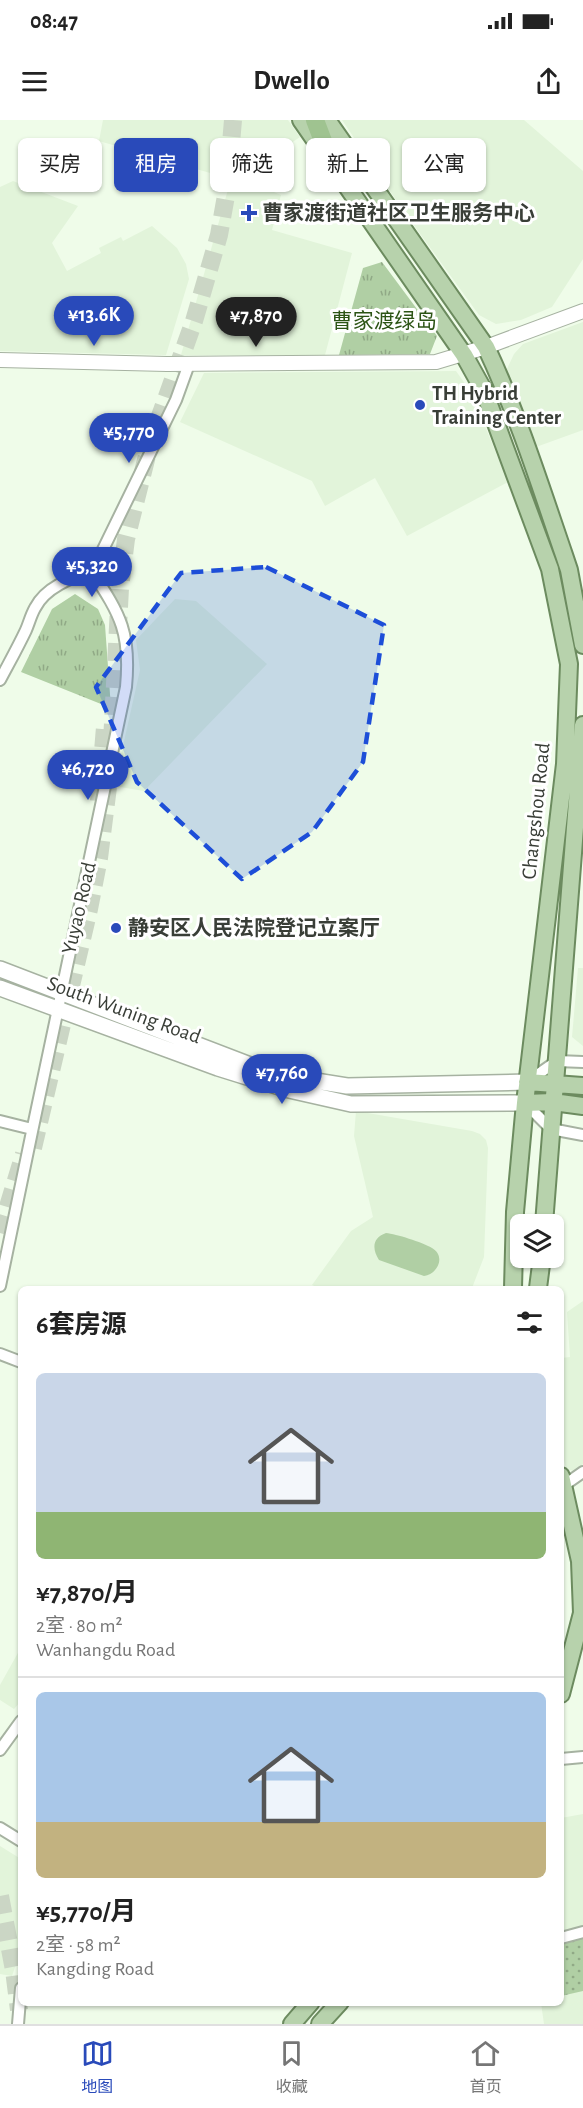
<!DOCTYPE html>
<html lang="zh">
<meta charset="utf-8">
<style>
:root{--surface:#fff;--page:#f6f6f6;--text:#222;--muted:#767676;--line:#e0e0e0;--accent:#294aba}
body{margin:0;font-family:"Alegreya Sans","Noto Sans SC",sans-serif;background:var(--page);color:var(--text);height:100vh;display:flex;flex-direction:column;font-size:22px;white-space:nowrap}
*{box-sizing:border-box;margin:0}
p{font-size:20px;color:var(--muted)}
.icon{flex:none;width:33px;height:33px;fill:none;stroke:currentColor;stroke-width:2;stroke-linecap:round;stroke-linejoin:round}
.map{position:relative;flex:1;overflow:hidden}
.panel{position:absolute;left:18px;top:1166px;width:546px;height:720px;display:flex;flex-direction:column;background:var(--surface);border-radius:9px;box-shadow:0 2px 4px #0004}
.panel>*{flex:none}
.banner{position:absolute;left:18px;top:18px;width:548px;height:54px;display:flex;gap:12px}
.controls{position:absolute;left:510px;top:1094px;display:grid;gap:12px}
.controls a{display:grid;place-items:center;width:54px;height:54px;border-radius:9px;background:var(--surface);box-shadow:0 2px 4px #0004;font-size:30px}
.price{position:absolute;translate:-50% -51px;padding:0 14px;border-radius:21px;background:var(--accent);color:#fff;font-size:20px;line-height:39px;filter:drop-shadow(0 2px 3px #0008)}
.price::after{content:'';position:absolute;left:50%;top:36px;width:18px;height:14px;margin-left:-9px;background:inherit;clip-path:polygon(0 0,100% 0,50% 100%)}
.price.on{background:#222;color:#fff}
ul{padding:0;list-style:none}
li{display:grid;align-content:center;gap:12px;height:318px;padding:0 18px}
li+li{border-top:2px solid var(--line)}
li span{display:grid;place-items:center;height:186px;border-radius:9px;color:#555}
li>.icon{margin-inline-start:auto}
span .icon{width:108px;height:108px;fill:#fffc;stroke-width:1}
li b{font-size:26px}
h2{display:flex;justify-content:space-between;align-items:center;height:72px;padding:0 18px;font-size:26px}
.pill{padding:0 21px;border-radius:9px;background:var(--surface);box-shadow:0 2px 4px #0004;font-size:21px;line-height:54px}
.pill.on{background:var(--accent);color:#fff}
.status{display:flex;justify-content:space-between;align-items:center;height:42px;padding:0 30px;background:var(--surface);direction:ltr}
.status svg{height:16px;fill:currentColor}
header{display:flex;justify-content:space-between;align-items:center;height:78px;padding:0 18px;background:var(--surface);font-size:27px;font-weight:700}
.dock{display:flex;justify-content:space-around;align-items:center;height:84px;border-top:2px solid var(--line);background:var(--surface);font-size:16px;color:var(--muted)}
.dock a{display:grid;justify-items:center;gap:3px}
.dock .on{color:var(--accent)}
.map>svg:first-child{display:block}
</style>
<div class="status"><b>08:47</b><svg viewBox="0 0 49 12"><path d="M0 12V9h3v3zM5 12V6h3v6zM10 12V3h3v9zM15 12V0h3v12zM26 1h20v11H26zM47 4h2v5h-2z"/></svg></div>
<header><svg class="icon" aria-label="menu" viewBox="0 0 24 24"><path d="M4 6h16M4 12h16M4 18h16"/></svg>Dwello<svg class="icon" aria-label="share" viewBox="0 0 24 24"><path d="M12 15V3M7 8l5-5 5 5M5 13v7h14v-7"/></svg></header>
<div class="map">
<svg width="583" height="1904" viewBox="0 0 583 1904">
<defs>
<pattern id="grass-dots" width="8" height="8" patternUnits="userSpaceOnUse" patternTransform="scale(1.5)"><rect width="8" height="8" fill="#b0cfa4"/><path d="M2 2h.1M6 6h.1" fill="none" stroke="#90a986" stroke-width="1.8" stroke-linecap="round"/></pattern>
<pattern id="park-tufts" width="24" height="20" patternUnits="userSpaceOnUse" patternTransform="scale(1.5)"><rect width="24" height="20" fill="#b0cfa4"/><path d="M3 7l-1-3M5 7V3M7 7l1-3M15 17l-1-3M17 17v-4M19 17l1-3" fill="none" stroke="#90a986"/></pattern>
</defs>
<rect width="100%" height="100%" fill="#effce9"/>
<path fill="#e2f4da" d="M103,0H288L300,17L279,31L267,69L281,75L272,110L352,133L325,235H181L231,59L99,21Z
M342,0H524L583,51V139L552,187L521,200L496,204L479,195L402,89Z
M13,61L78,86L52,123L67,151L101,133L99,128L121,117L123,121L152,106L177,128L186,144L189,159L166,235L0,231V67Z
M583,202V310L536,327L506,251L514,234L523,224Z
M456,251L471,272L508,362L407,416L375,358L325,386L312,361L180,302L204,253Z
M175,479L196,481L267,544L144,671L114,666L140,550L136,520Z
M578,848H583V926L572,917Z
M356,991L472,1011L480,1014L486,1020L488,1028L484,1137L472,1168H319L312,1165L351,1111L373,1097L354,1016Z
M583,1181V1344L574,1351L566,1349L561,1327V1238L570,1237L567,1192Z
M19,1531L21,1532V1581L14,1589L0,1580V1565Z
M583,1694V1808L561,1814V1739L563,1738L561,1698Z
M0,1726L21,1739V1829L12,1856L0,1854Z
M583,1818V1904H544L541,1883L561,1882V1823Z"/>
<path fill="url(#grass-dots)" d="M579,1819H583V1871L561,1876V1823Z"/>
<path fill="url(#park-tufts)" d="M382,142L437,216L430,234L339,235L363,148Z
M75,474L98,489L105,505L111,588L21,552L52,489Z"/>
<path fill="#b0cfa4" d="M386,1113C396,1114 422,1122 432,1128C446,1136 438,1154 424,1156L379,1140C372,1129 372,1118 386,1113Z"/>
<g fill="none" stroke-linecap="round" stroke-linejoin="round">
<path stroke="#cbd6c5" stroke-width="18" stroke-dasharray="18 9" stroke-linecap="butt" d="M112,622L120,468L126,419L150,324L194,201L219,115L227,70L233,0
M99,681L105,607
M33,1028L89,789L99,738L108,667
M0,1113L24,1034
M0,1776L14,1850L19,1890"/>
<defs>
<path id="minor" d="M92,452L176,280L189,244
M0,560C9,543 18,527 26,510C29,503 31,495 35,488C45,468 71,457 92,452
M527,962L557,941L583,942
M525,983L551,1009L583,1015
M0,1001L32,1009
M0,1166C41,966 84,766 126,567C131,514 121,495 92,452
M0,1234L21,1242
M563,1366L583,1352
M0,1630L21,1601
M561,1639L583,1637
M0,1708L21,1721
M561,1818L583,1812
M18,1904L21,1868"/>
<path id="tertiary" d="M0,240L167,244L436,242L486,227L583,191"/>
<path id="secondary" d="M0,849L250,945L297,958L347,966L527,962
M0,868L218,948L289,970L351,984L525,983"/>
<path id="primary" d="M301,0L464,235L484,271L550,449L569,544L565,644L525,983L515,1092L513,1168
M327,0L486,227C518,295 540,365 564,435L569,450L583,525
M527,962L583,966
M525,983L553,982L583,986
M544,1104L583,605
M538,1168L542,1137
M561,1356L580,1441L582,1493L561,1574
M292,1904L311,1882
M320,1904L340,1882"/>
<path id="trunk" d="M315,0L332,45"/>
</defs>
<use href="#minor" stroke="#a6b2a1" stroke-width="14"/>
<use href="#tertiary" stroke="#a6b2a1" stroke-width="16"/>
<use href="#secondary" stroke="#a6b2a1" stroke-width="18"/>
<use href="#primary" stroke="#6c8b5f" stroke-width="20"/>
<use href="#trunk" stroke="#6c8b5f" stroke-width="21"/>
<use href="#minor" stroke="#fff" stroke-width="10"/>
<use href="#tertiary" stroke="#fff" stroke-width="14"/>
<use href="#secondary" stroke="#fff" stroke-width="15"/>
<use href="#primary" stroke="#b7d2ac" stroke-width="16"/>
<use href="#trunk" stroke="#9fc390" stroke-width="18"/>
</g>
<path fill="#1d4ed8" fill-opacity="0.2" stroke="#1d4ed8" stroke-width="4.5" stroke-dasharray="12 8" stroke-linejoin="round" d="M266,447L384,505L363,642L312,712L242,759L137,662L96,567L181,453Z"/>
<g fill="#294aba" stroke="#fff" stroke-width="2">
<path d="M246 84h6v6h6v6h-6v6h-6v-6h-6v-6h6z"/>
<circle cx="420" cy="285" r="6"/>
<circle cx="116" cy="808" r="6"/>
</g>
<g text-anchor="middle" dominant-baseline="central" stroke-width="6" stroke-linejoin="round" paint-order="stroke">
<g font-size="21" font-weight="bold" fill="#393e37" stroke="#fff" text-anchor="start">
<text x="262" y="93">曹家渡街道社区卫生服务中心</text>
<text x="432" y="273">TH Hybrid<tspan x="432" dy="24">Training Center</tspan></text>
<text x="128" y="808">静安区人民法院登记立案厅</text>
</g>
<g font-size="21" fill="#2c5415" stroke="#fff">
<text x="384" y="201">曹家渡绿岛</text>
</g>
<g font-size="21" fill="#393e37" stroke="#fff">
<text transform="translate(536 691) rotate(-84)">Changshou Road</text>
<text transform="translate(79 788) rotate(-77)">Yuyao Road</text>
<text transform="translate(124 890) rotate(20)">South Wuning Road</text>
</g>
</g>
</svg>
<div class="controls">
<a><svg class="icon" aria-label="layers" viewBox="0 0 24 24"><path d="M12 4l9 5-9 5-9-5zM3 14l9 5 9-5"/></svg></a>
</div>
<b class="price" style="left:94px;top:227px">¥13.6K</b>
<b class="price on" style="left:256px;top:228px">¥7,870</b>
<b class="price" style="left:129px;top:344px">¥5,770</b>
<b class="price" style="left:92px;top:478px">¥5,320</b>
<b class="price" style="left:88px;top:681px">¥6,720</b>
<b class="price" style="left:282px;top:985px">¥7,760</b>
<div class="banner">
<a class="pill">买房</a>
<a class="pill on">租房</a>
<a class="pill">筛选</a>
<a class="pill">新上</a>
<a class="pill">公寓</a>
</div>
<section class="panel">
<h2>6套房源<svg class="icon" aria-label="filters" viewBox="0 0 24 24"><path d="M4 7h16M4 17h16"/><circle cx="9" cy="7" r="2"/><circle cx="15" cy="17" r="2"/></svg></h2>
<ul>
<li><span style="background:linear-gradient(#c9d6e8 75%,#8fb573 0)"><svg class="icon" aria-label="home" viewBox="0 0 24 24"><path d="M3 11l9-7 9 7M6 9v11h12V9"/></svg></span><div><b>¥7,870/月</b><p>2室 · 80 m²</p><p>Wanhangdu Road</p></div></li>
<li><span style="background:linear-gradient(#a9c7e8 70%,#c2b280 0)"><svg class="icon" aria-label="home" viewBox="0 0 24 24"><path d="M3 11l9-7 9 7M6 9v11h12V9"/></svg></span><div><b>¥5,770/月</b><p>2室 · 58 m²</p><p>Kangding Road</p></div></li>
</ul>
</section>
</div>
<nav class="dock">
<a class="on"><svg class="icon" aria-label="map" viewBox="0 0 24 24"><path d="M3 6l6-2 6 2 6-2v14l-6 2-6-2-6 2zM9 4v14M15 6v14"/></svg>地图</a>
<a><svg class="icon" aria-label="saved" viewBox="0 0 24 24"><path d="M7 4h10v16l-5-4-5 4z"/></svg>收藏</a>
<a><svg class="icon" aria-label="home" viewBox="0 0 24 24"><path d="M3 11l9-7 9 7M6 9v11h12V9"/></svg>首页</a>
</nav>
